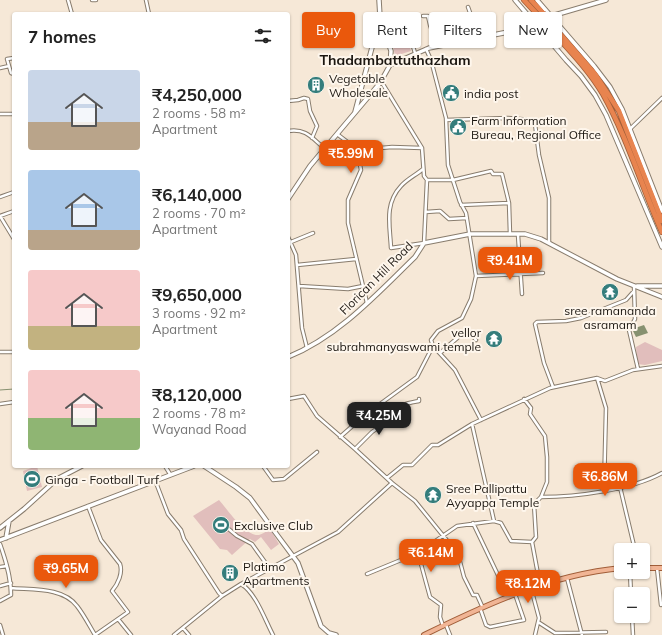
<!DOCTYPE html>
<meta charset="utf-8">
<style>
:root{--surface:#fff;--page:#f2f2f2;--text:#222;--muted:#767676;--accent:#ea580c}
body{margin:0;font-family:Mulish,sans-serif;background:var(--page);color:var(--text);height:100vh;display:flex;flex-direction:column;font-size:15px;white-space:nowrap}
*{box-sizing:border-box;margin:0}
p{font-size:13px;color:var(--muted)}
.icon{flex:none;width:22px;height:22px;fill:none;stroke:currentColor;stroke-width:2;stroke-linecap:round;stroke-linejoin:round}
.map{position:relative;flex:1;overflow:hidden}
.details{position:absolute;left:12px;top:12px;width:278px;height:456px;display:flex;flex-direction:column;background:var(--surface);border-radius:4px;box-shadow:0 1px 3px #0004}
.details>*{flex:none}
.top-card{position:absolute;left:302px;top:12px;width:300px;height:36px;display:flex;gap:8px}
.controls{position:absolute;left:614px;top:543px;display:grid;gap:8px}
.controls a{display:grid;place-items:center;width:36px;height:36px;border-radius:4px;background:var(--surface);box-shadow:0 1px 3px #0004;font-size:20px}
.price{position:absolute;translate:-50% -34px;padding:0 9px;border-radius:8px;background:var(--accent);color:#fff;font-size:13px;line-height:26px;filter:drop-shadow(0 1px 2px #0008)}
.price::after{content:'';position:absolute;left:50%;top:24px;width:12px;height:9px;margin-left:-6px;background:inherit;clip-path:polygon(0 0,100% 0,50% 100%)}
.price.current{background:#222;color:#fff}
ul{padding:0;list-style:none}
li{display:flex;align-items:center;gap:12px;height:100px;padding:0 16px}
li span{display:grid;place-items:center;flex:none;width:112px;height:80px;border-radius:4px;color:#555}
li>.icon{margin-inline-start:auto}
span .icon{width:48px;height:48px;fill:#fffc;stroke-width:1}
li b{font-size:17px}
h2{display:flex;justify-content:space-between;align-items:center;height:48px;padding:0 16px;font-size:17px}
.tag{padding:0 14px;border-radius:4px;background:var(--surface);box-shadow:0 1px 3px #0004;font-size:14px;line-height:36px}
.tag.current{background:var(--accent);color:#fff}
.map>svg:first-child{display:block}
</style>
<div class="map">
<svg width="662" height="635" viewBox="0 0 662 635">
<rect width="100%" height="100%" fill="#f6e8d7"/>
<path fill="#e1bebc" d="M406,32L411,51L395,56L391,34Z
M645,342L662,350V361L645,365L637,364L636,347Z
M37,466L42,487L27,491L23,471Z
M219,500C227,509 246,537 259,535C262,534 267,531 270,529L279,544L271,550L261,537L255,542L250,539L232,555L227,550L220,549L193,516Z"/>
<path fill="#879170" d="M644,325L648,333L636,337L632,329Z"/>
<g fill="none" stroke-linecap="round" stroke-linejoin="round">
<path stroke="#879170" stroke-width="1" d="M0,390L14,389"/>
<defs>
<path id="street" d="M68,0L72,14
M92,0H96
M146,0L149,14
M468,7L479,38
M423,16H428L430,25L437,46
M406,23L415,53
M441,24L448,44
M426,49L431,60L446,118L448,165L460,202L466,213L476,276L471,299L462,318L438,331L431,340L433,346
M14,58L7,59L11,73L14,74
M0,68L9,66
M381,81L422,148
M288,101L298,100L304,98L308,99L310,111L317,126L312,138
M0,114H14
M446,120L508,118L532,120L535,124L539,155L549,198V243
M630,129L662,98
M288,131C306,128 312,138 325,149
M337,134L358,150L392,147L422,148L424,176L427,180H453L491,171L493,174H502L509,203
M357,149L361,170L348,200V223L367,303
M423,169C416,175 407,179 401,186C384,204 390,226 391,248L424,243L427,180
M0,197L14,192
M461,205L509,203L510,234
M426,212L440,211L449,219L467,218
M0,216L14,239
M0,216L14,211
M518,235L522,294
M288,237L296,255L302,328L307,348
M291,242L313,233
M297,265L356,259
M476,276L543,273
M299,286L348,289L363,286
M634,286L635,319L629,330L638,369
M0,352H14
M440,353L463,333L471,334L476,340
M597,378L606,408L604,490
M553,387L544,363L535,324L537,322L566,321L581,318L626,300L634,291
M288,399L304,396L317,416L355,449L372,432L396,415C398,404 409,403 419,401V399
M524,399L531,408L530,414L545,436L547,457V482L541,497L534,504L536,537L532,542
M0,404L14,402
M472,424L494,521
M340,437L365,415L417,377L433,346L455,370L481,420
M165,466L170,474
M263,466L273,480L284,479L317,452
M387,478L403,465H412L432,445H438L472,424L550,388L597,378L605,381L633,370L662,366
M155,480L168,514L181,530L184,539L219,593L222,596L241,584C256,593 265,620 273,635
M392,483L415,501L458,554L464,577L473,595H477L482,606
M620,487L635,550
M541,497C576,497 631,490 662,473
M88,506L101,540L120,564C123,573 118,584 112,591L128,612L95,635
M473,523L508,596
M215,524L219,521L237,536L252,544L270,569
M0,544C6,561 11,577 11,595L0,601
M418,553L430,597L441,605L440,617L443,626
M0,567L7,566
M657,568L661,605
M630,572L631,594
M367,574L418,553L457,526L494,521L501,523L511,541L532,542L540,585
M567,578L582,635
M241,584L338,532L392,483L355,449
M0,586L11,583
M11,588C32,590 63,587 77,606C84,615 89,625 95,635
M531,588L539,618L538,622
M480,608L486,625L490,627L524,620L515,594
M632,616L633,635
M118,619L131,635
M0,625L3,635
M446,625L450,635
M183,628L189,635
M174,635L222,596
M535,635L538,622L555,633L606,632"/>
<path id="secondary" d="M515,0L566,60L581,76L595,95L606,115L662,247
M537,0L594,66L610,87L622,109L662,211
M548,17L606,0
M390,65L429,48L513,31L543,20
M355,112L380,17L379,0
M288,199L310,166L380,83L390,65L391,51L380,17
M637,286H662
M288,357C338,337 377,294 415,257L424,243L470,234H525L541,239L617,279L662,297
M204,466L236,487L250,498L269,524L298,563L321,626L329,633L336,635
M0,528L24,509L57,479L82,466
M6,538L9,521
M0,540L194,466"/>
<path id="primary" d="M643,568H662
M424,635C487,604 550,575 621,568"/>
<path id="highway" d="M524,0L538,15
M531,0L543,13
M548,20L595,74L619,111L662,221
M545,23C565,46 588,68 603,94C627,137 642,187 662,232"/>
</defs>
<use href="#street" stroke="#887c6d" stroke-width="4.5"/>
<use href="#secondary" stroke="#887c6d" stroke-width="5.5"/>
<use href="#primary" stroke="#a15e39" stroke-width="6"/>
<use href="#highway" stroke="#a15e39" stroke-width="6"/>
<use href="#street" stroke="#fff" stroke-width="2.5"/>
<use href="#secondary" stroke="#fff" stroke-width="3.5"/>
<use href="#primary" stroke="#f1b595" stroke-width="4"/>
<use href="#highway" stroke="#e8844f" stroke-width="4.5"/>
<defs>
<path id="highway-bridge" d="M543,13L548,20
M538,15L545,23"/>
</defs>
<use href="#highway-bridge" stroke="#a15e39" stroke-width="6" stroke-linecap="butt"/>
<use href="#highway-bridge" stroke="#e8844f" stroke-width="4.5"/>
</g>
<defs>
<symbol id="building-disc" viewBox="-11 -11 22 22"><circle r="9.5" fill="#347d7c" stroke="#fef6ec"/><path d="M-4-6H4V6H1V3H-1V6H-4ZM-2.5-4.3h1.7v1.8h-1.7ZM.8-4.3h1.7v1.8H.8ZM-2.5-1h1.7V.8h-1.7ZM.8-1h1.7V.8H.8Z" fill="#fff"/></symbol>
<symbol id="civic-disc" viewBox="-11 -11 22 22"><circle r="9.5" fill="#347d7c" stroke="#fef6ec"/><path d="M-.6-6.5H3V-4.5H.6V-3L4-1V1h2V6H-6V1h2V-1L-.6-3ZM-1.2 2.5V6h2.4V2.5Z" fill="#fff"/></symbol>
<symbol id="temple-disc" viewBox="-11 -11 22 22"><circle r="9.5" fill="#347d7c" stroke="#fef6ec"/><path d="M0-6L5-2H3V0L6.5 2.5H4V6H1.5V3h-3V6H-4V2.5H-6.5L-3 0V-2H-5Z" fill="#fff"/></symbol>
<symbol id="stadium-disc" viewBox="-11 -11 22 22"><circle r="9.5" fill="#347d7c" stroke="#fef6ec"/><path d="M0-5a6.5 5 0 1 0 0 10a6.5 5 0 1 0 0-10ZM-3.5-1.8h7v3.6h-7Z" fill="#fff"/></symbol>
</defs>
<g fill-rule="evenodd">
<use href="#building-disc" x="306" y="75" width="20" height="20"/>
<use href="#civic-disc" x="441" y="83" width="20" height="20"/>
<use href="#civic-disc" x="448" y="117" width="20" height="20"/>
<use href="#temple-disc" x="600" y="282" width="20" height="20"/>
<use href="#temple-disc" x="484" y="329" width="20" height="20"/>
<use href="#stadium-disc" x="22" y="469" width="20" height="20"/>
<use href="#temple-disc" x="423" y="485" width="20" height="20"/>
<use href="#stadium-disc" x="211" y="515" width="20" height="20"/>
<use href="#building-disc" x="220" y="563" width="20" height="20"/>
</g>
<g text-anchor="middle" dominant-baseline="central" stroke-width="4" stroke-linejoin="round" paint-order="stroke">
<g font-size="12" fill="#1c1711" stroke="#fef6ec" text-anchor="start">
<text x="329" y="78">Vegetable<tspan x="329" dy="14">Wholesale</tspan></text>
<text x="464" y="93">india post</text>
<text x="471" y="120">Farm Information<tspan x="471" dy="14">Bureau, Regional Office</tspan></text>
<text x="610" y="310" text-anchor="middle">sree ramananda<tspan x="610" dy="14">asramam</tspan></text>
<text x="481" y="332" text-anchor="end">vellor<tspan x="481" dy="14">subrahmanyaswami temple</tspan></text>
<text x="45" y="479">Ginga - Football Turf</text>
<text x="446" y="488">Sree Pallipattu<tspan x="446" dy="14">Ayyappa Temple</tspan></text>
<text x="234" y="525">Exclusive Club</text>
<text x="243" y="566">Platimo<tspan x="243" dy="14">Apartments</tspan></text>
</g>
<g font-size="12" fill="#1c1711" stroke="#fef6ec">
<text transform="translate(376 278) rotate(-45)">Florican Hill Road</text>
</g>
<g font-size="14" font-weight="bold" fill="#1c1711" stroke="#fef6ec">
<text x="395" y="60">Thadambattuthazham</text>
</g>
</g>
</svg>
<div class="controls">
<a>+</a>
<a>−</a>
</div>
<b class="price" style="left:351px;top:174px">₹5.99M</b>
<b class="price" style="left:510px;top:281px">₹9.41M</b>
<b class="price current" style="left:379px;top:436px">₹4.25M</b>
<b class="price" style="left:605px;top:497px">₹6.86M</b>
<b class="price" style="left:431px;top:573px">₹6.14M</b>
<b class="price" style="left:66px;top:589px">₹9.65M</b>
<b class="price" style="left:528px;top:604px">₹8.12M</b>
<div class="top-card">
<a class="tag current">Buy</a>
<a class="tag">Rent</a>
<a class="tag">Filters</a>
<a class="tag">New</a>
</div>
<section class="details">
<h2>7 homes<svg class="icon" aria-label="filters" viewBox="0 0 24 24"><path d="M4 7h16M4 17h16"/><circle cx="9" cy="7" r="2"/><circle cx="15" cy="17" r="2"/></svg></h2>
<ul>
<li><span style="background:linear-gradient(#c9d6e8 65%,#b9a48a 0)"><svg class="icon" aria-label="home" viewBox="0 0 24 24"><path d="M3 11l9-7 9 7M6 9v11h12V9"/></svg></span><div><b>₹4,250,000</b><p>2 rooms · 58 m²</p><p>Apartment</p></div></li>
<li><span style="background:linear-gradient(#a9c7e8 75%,#b9a48a 0)"><svg class="icon" aria-label="home" viewBox="0 0 24 24"><path d="M3 11l9-7 9 7M6 9v11h12V9"/></svg></span><div><b>₹6,140,000</b><p>2 rooms · 70 m²</p><p>Apartment</p></div></li>
<li><span style="background:linear-gradient(#f6c9c9 70%,#c2b280 0)"><svg class="icon" aria-label="home" viewBox="0 0 24 24"><path d="M3 11l9-7 9 7M6 9v11h12V9"/></svg></span><div><b>₹9,650,000</b><p>3 rooms · 92 m²</p><p>Apartment</p></div></li>
<li><span style="background:linear-gradient(#f6c9c9 60%,#8fb573 0)"><svg class="icon" aria-label="home" viewBox="0 0 24 24"><path d="M3 11l9-7 9 7M6 9v11h12V9"/></svg></span><div><b>₹8,120,000</b><p>2 rooms · 78 m²</p><p>Wayanad Road</p></div></li>
</ul>
</section>
</div>
